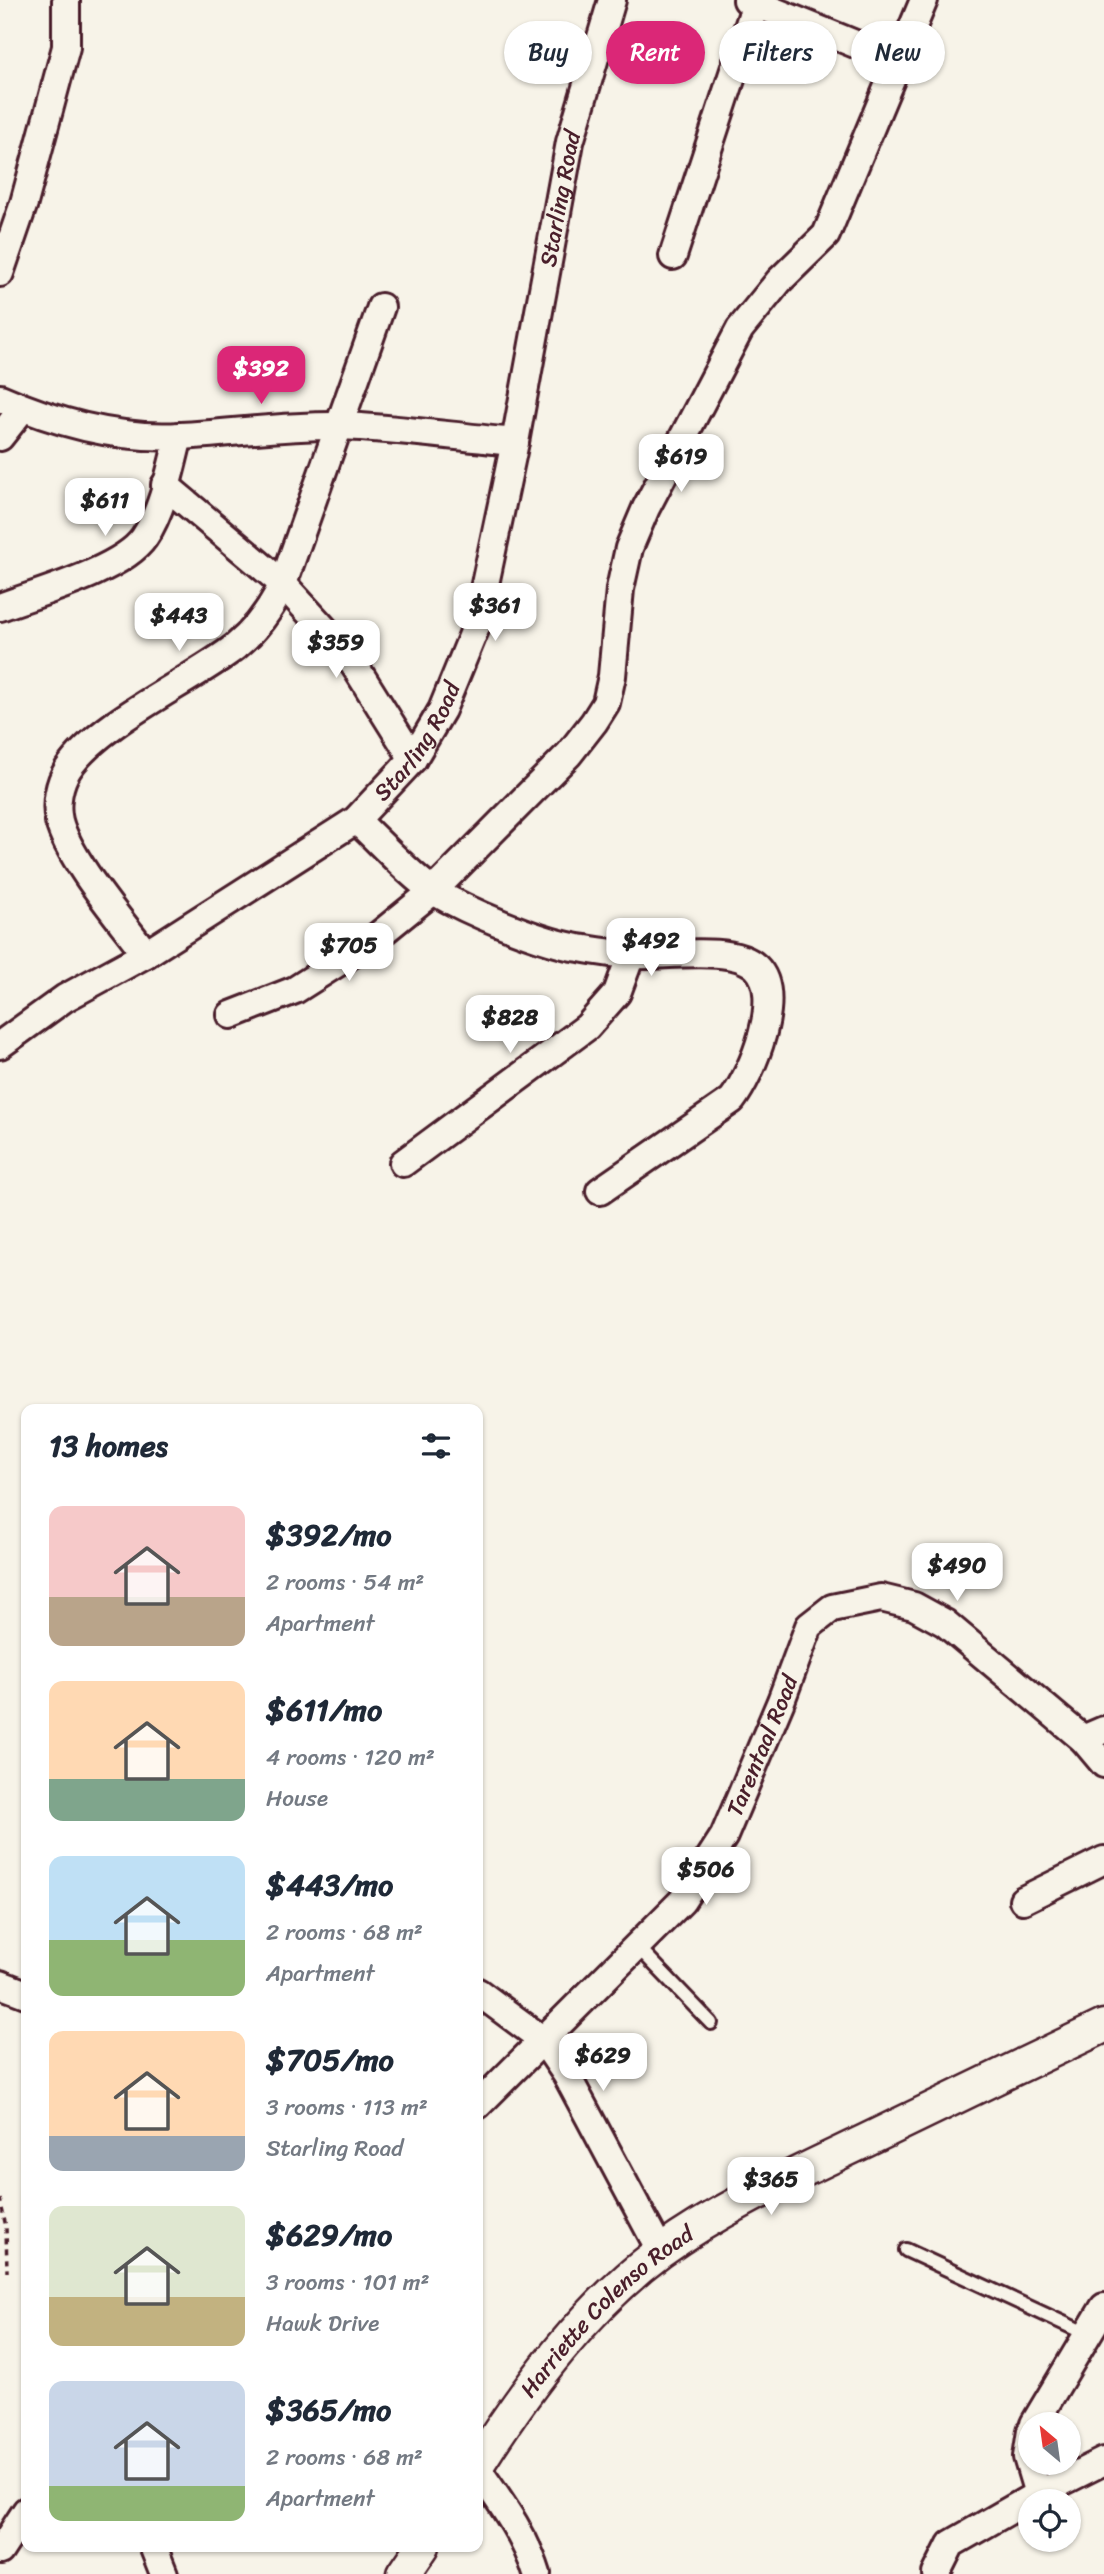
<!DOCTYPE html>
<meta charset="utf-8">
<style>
:root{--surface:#fff;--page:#f2f2f3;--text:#1f2937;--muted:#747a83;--accent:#db2777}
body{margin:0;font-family:Sriracha,sans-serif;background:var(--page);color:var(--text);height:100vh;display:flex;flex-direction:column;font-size:26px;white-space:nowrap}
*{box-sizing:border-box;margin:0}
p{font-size:23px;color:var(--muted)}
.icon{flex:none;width:38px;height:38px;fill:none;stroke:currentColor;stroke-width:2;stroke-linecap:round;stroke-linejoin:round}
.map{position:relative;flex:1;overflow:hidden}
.sheet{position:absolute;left:21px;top:1404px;width:462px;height:1148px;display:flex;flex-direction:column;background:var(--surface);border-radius:14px;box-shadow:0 2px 5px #0004}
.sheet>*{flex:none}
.hud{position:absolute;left:504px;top:21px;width:494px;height:63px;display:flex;gap:14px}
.needle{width:46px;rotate:331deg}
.controls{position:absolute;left:1018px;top:2412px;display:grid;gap:14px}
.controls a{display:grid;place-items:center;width:63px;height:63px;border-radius:50%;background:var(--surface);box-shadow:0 2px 5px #0004;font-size:35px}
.price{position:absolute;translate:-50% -60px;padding:0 16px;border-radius:14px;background:#fff;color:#222;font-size:23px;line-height:46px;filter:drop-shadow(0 2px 4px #0008)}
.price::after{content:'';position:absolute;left:50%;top:42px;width:21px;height:16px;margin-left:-10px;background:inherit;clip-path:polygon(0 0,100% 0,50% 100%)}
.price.on{background:var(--accent);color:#fff}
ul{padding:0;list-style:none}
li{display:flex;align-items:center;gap:21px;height:175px;padding:0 28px}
li span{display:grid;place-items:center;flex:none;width:196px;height:140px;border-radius:14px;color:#555}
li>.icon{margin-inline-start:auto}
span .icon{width:84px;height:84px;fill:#fffc;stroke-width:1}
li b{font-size:30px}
h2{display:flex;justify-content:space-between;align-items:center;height:84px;padding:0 28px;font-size:30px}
.chip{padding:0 24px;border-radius:32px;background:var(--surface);box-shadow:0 2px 5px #0004;font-size:24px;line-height:63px}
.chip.on{background:var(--accent);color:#fff}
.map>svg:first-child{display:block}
</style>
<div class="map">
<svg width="1104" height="2574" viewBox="0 0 1104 2574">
<rect width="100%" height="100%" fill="#f7f3e8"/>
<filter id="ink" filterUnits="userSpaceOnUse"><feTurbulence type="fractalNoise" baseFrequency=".0143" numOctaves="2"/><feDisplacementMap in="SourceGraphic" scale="14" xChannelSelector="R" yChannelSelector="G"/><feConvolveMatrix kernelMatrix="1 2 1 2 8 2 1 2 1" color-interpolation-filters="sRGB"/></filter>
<g filter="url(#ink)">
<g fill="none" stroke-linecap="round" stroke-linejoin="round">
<defs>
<path id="service" d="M637,1946L711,2023
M906,2250L1087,2334"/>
<g id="minor">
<path d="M747,0L897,61"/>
<path d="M673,256L757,0"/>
<path d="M0,273L24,203L66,47V0"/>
<path d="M0,398C57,423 118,440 181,436C233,433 287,425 340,426C398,428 457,437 515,442"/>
<path d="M0,437L23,408"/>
<path d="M165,485L283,584L348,655L413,759"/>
<path d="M0,607C37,593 122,570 144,538C163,510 171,468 179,436"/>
<path d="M356,820C378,840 411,877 435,892C469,912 534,939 573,947C592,950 612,954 631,955C663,957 732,944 756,967C785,995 752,1074 732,1100L600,1191"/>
<path d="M146,954C121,920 69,860 59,821C55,804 59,783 68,769C99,722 190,682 235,647C256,630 271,609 283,584L381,307"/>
<path d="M231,1015L295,990L369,943L433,891L569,754L594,722L606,703L612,676L620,589L629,548L646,508L740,329L779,281L826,235L924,0"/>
<path id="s1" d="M0,1045L65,998L146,954L356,820L413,759L442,710L476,627L515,442L570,142L612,0"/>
<path d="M403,1163L587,1027L617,993L631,955"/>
<path d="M1083,1739L1104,1764"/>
<path d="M1023,1900L1104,1860"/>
<path d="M0,1984L26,1994"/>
<path d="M478,1992L543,2040L566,2074L661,2252"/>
<path id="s2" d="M478,2105L682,1901L724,1836L781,1701L809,1626L832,1608L881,1598L914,1606L945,1623L1083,1739L1104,1730"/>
<path d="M1034,2424L1104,2307"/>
<path d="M1031,2431L1027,2457L1038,2494"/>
<path d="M478,2470C501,2503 525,2535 537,2574"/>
<path d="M153,2546L164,2574"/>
<path d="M0,2551L26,2511"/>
<path d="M936,2574L951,2544L1038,2494L1104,2461"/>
</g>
<g id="tertiary">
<path id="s3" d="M478,2464C527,2387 586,2307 660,2252C722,2207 796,2174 865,2141C945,2102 1024,2064 1104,2026"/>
<path d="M404,2574L423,2546"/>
</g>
</defs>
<use href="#service" stroke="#4a1f2b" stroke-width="18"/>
<use href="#minor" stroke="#4a1f2b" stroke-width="32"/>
<use href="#tertiary" stroke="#4a1f2b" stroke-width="37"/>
<path stroke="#4a1f2b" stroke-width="3.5" stroke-dasharray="5 5" stroke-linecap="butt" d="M0,2199L6,2227L7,2272"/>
<use href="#service" stroke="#f7f3e8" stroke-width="12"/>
<use href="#minor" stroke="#f7f3e8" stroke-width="26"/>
<use href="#tertiary" stroke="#f7f3e8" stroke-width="32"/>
</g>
</g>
<g text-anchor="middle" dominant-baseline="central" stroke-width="5" stroke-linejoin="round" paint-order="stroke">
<g font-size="23" fill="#4a1f2b" stroke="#f7f3e8">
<text stroke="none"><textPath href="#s1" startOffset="1088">Starling Road</textPath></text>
<text stroke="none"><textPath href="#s1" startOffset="522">Starling Road</textPath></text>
<text stroke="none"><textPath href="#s2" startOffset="464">Tarentaal Road</textPath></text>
<text stroke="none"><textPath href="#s3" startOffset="201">Harriette Colenso Road</textPath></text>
</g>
</g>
</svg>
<div class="controls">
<a><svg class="needle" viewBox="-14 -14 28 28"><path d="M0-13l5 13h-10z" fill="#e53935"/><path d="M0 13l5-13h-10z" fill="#747a83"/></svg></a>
<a><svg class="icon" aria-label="locate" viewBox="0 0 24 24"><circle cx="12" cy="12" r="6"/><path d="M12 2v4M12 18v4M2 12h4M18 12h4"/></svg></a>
</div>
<b class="price on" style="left:261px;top:406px">$392</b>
<b class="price" style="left:681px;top:494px">$619</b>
<b class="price" style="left:105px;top:538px">$611</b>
<b class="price" style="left:495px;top:643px">$361</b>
<b class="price" style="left:179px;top:653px">$443</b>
<b class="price" style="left:336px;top:680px">$359</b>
<b class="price" style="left:651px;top:978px">$492</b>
<b class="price" style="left:349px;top:983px">$705</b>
<b class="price" style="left:510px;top:1055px">$828</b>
<b class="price" style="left:957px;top:1603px">$490</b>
<b class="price" style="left:706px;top:1907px">$506</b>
<b class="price" style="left:603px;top:2093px">$629</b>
<b class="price" style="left:771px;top:2217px">$365</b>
<div class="hud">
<a class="chip">Buy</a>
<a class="chip on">Rent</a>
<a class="chip">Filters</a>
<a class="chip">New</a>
</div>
<section class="sheet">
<h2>13 homes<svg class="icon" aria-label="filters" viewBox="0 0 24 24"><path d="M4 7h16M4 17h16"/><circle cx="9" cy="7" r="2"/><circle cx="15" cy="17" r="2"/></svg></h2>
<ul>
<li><span style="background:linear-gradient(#f6c9c9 65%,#b9a48a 0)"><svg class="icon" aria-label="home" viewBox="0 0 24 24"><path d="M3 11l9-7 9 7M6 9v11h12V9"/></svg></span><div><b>$392/mo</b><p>2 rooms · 54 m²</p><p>Apartment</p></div></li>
<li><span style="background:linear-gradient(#ffd9b3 70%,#7fa58c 0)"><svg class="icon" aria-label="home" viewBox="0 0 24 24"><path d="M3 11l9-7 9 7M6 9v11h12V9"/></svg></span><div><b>$611/mo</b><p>4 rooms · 120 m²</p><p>House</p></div></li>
<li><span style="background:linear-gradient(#bfe0f5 60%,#8fb573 0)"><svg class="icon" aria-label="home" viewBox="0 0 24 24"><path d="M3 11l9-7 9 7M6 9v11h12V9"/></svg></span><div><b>$443/mo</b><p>2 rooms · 68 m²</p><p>Apartment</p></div></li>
<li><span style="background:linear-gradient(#ffd9b3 75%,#9aa5b1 0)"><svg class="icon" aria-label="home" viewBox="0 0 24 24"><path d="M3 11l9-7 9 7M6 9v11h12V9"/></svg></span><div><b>$705/mo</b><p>3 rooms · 113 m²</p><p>Starling Road</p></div></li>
<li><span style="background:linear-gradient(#dfe7d0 65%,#c2b280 0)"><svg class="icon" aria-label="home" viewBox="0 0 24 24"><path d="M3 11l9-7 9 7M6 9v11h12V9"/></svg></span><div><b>$629/mo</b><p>3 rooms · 101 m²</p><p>Hawk Drive</p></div></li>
<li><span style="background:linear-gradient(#c9d6e8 75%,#8fb573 0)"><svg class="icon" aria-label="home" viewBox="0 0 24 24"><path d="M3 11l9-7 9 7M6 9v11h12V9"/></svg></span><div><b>$365/mo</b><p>2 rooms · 68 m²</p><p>Apartment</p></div></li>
</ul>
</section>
</div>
